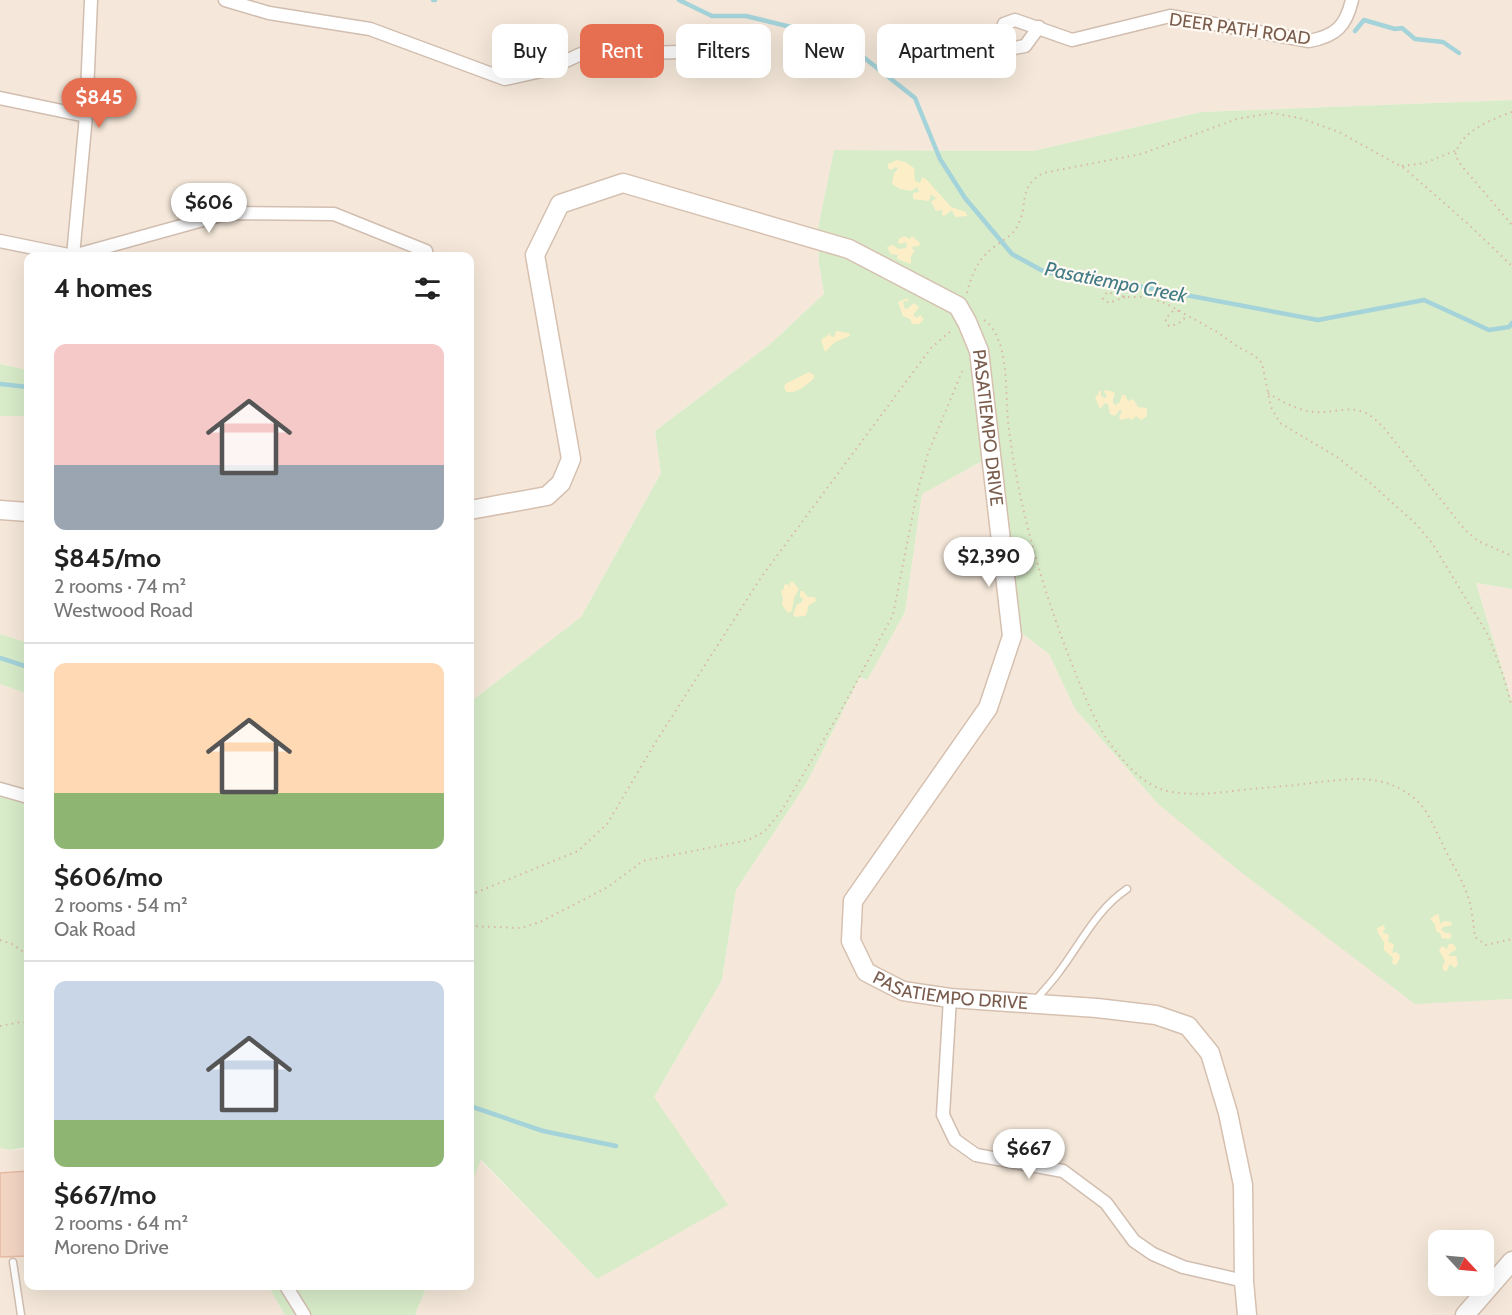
<!DOCTYPE html>
<meta charset="utf-8">
<style>
:root{--surface:#fff;--page:#f6f6f6;--text:#222;--muted:#767676;--line:#e0e0e0;--accent:#e76f51}
body{margin:0;font-family:Cabin,sans-serif;background:var(--page);color:var(--text);height:100vh;display:flex;flex-direction:column;font-size:22px;white-space:nowrap}
*{box-sizing:border-box;margin:0}
p{font-size:20px;color:var(--muted)}
.icon{flex:none;width:33px;height:33px;fill:none;stroke:currentColor;stroke-width:2;stroke-linecap:round;stroke-linejoin:round}
.map{position:relative;flex:1;overflow:hidden}
.details{position:absolute;left:24px;top:252px;width:450px;height:1038px;display:flex;flex-direction:column;background:var(--surface);border-radius:12px;box-shadow:0 6px 24px #0002}
.details>*{flex:none}
.banner{position:absolute;left:492px;top:24px;width:570px;height:54px;display:flex;gap:12px}
.needle{width:39px;rotate:116deg}
.buttons{position:absolute;left:1428px;top:1230px;display:grid;gap:12px}
.buttons a{display:grid;place-items:center;width:66px;height:66px;border-radius:12px;background:var(--surface);box-shadow:0 6px 24px #0002;font-size:30px}
.price{position:absolute;translate:-50% -51px;padding:0 14px;border-radius:21px;background:#fff;color:#222;font-size:20px;line-height:39px;filter:drop-shadow(0 2px 3px #0008)}
.price::after{content:'';position:absolute;left:50%;top:36px;width:18px;height:14px;margin-left:-9px;background:inherit;clip-path:polygon(0 0,100% 0,50% 100%)}
.price.on{background:var(--accent);color:#fff}
ul{padding:0;list-style:none}
li{display:grid;align-content:center;gap:12px;height:318px;padding:0 30px}
li+li{border-top:2px solid var(--line)}
li span{display:grid;place-items:center;height:186px;border-radius:12px;color:#555}
li>.icon{margin-inline-start:auto}
span .icon{width:108px;height:108px;fill:#fffc;stroke-width:1}
li b{font-size:26px}
h2{display:flex;justify-content:space-between;align-items:center;height:72px;padding:0 30px;font-size:26px}
.tag{padding:0 21px;border-radius:12px;background:var(--surface);box-shadow:0 6px 24px #0002;font-size:21px;line-height:54px}
.tag.on{background:var(--accent);color:#fff}
.map>svg:first-child{display:block}
</style>
<div class="map">
<svg width="1512" height="1315" viewBox="0 0 1512 1315">
<rect width="100%" height="100%" fill="#fdf6ec"/>
<path fill="#f5e8da" fill-rule="evenodd" d="M0,0H1512V100L1201,112L1033,151L834,150L818,228L819,264L824,294L769,345L655,431L661,473L581,617L470,702V256H28V370L0,364Z
M0,416H28V643L0,634Z
M989,458L1006,621L1049,654L1075,709L1157,803L1415,1003L1512,999V1315H415L427,1286H470V1186L480,1160L597,1279L654,1097L722,980L736,890L806,784L860,677L866,680L905,612L922,493ZM1438,1240H1484V1286H1438Z
M1476,583L1512,589V701Z
M0,684L28,694V797L0,789Z
M0,1148L10,1150L28,1149V1286H268L285,1315H0Z"/>
<path fill="#d8ecc9" d="M1512,100V589L1476,583L1512,701V999L1415,1004L1242,873L1157,803L1075,709L1049,654L1006,621L988,458L922,494L905,612L867,680L860,677L806,784L736,890L722,980L654,1097L728,1205L597,1279L481,1160L470,1186V702L581,617L661,473L655,431L769,345L824,294L819,264L818,228L834,150L1033,151L1201,112Z
M0,364L28,370V416H0Z
M0,634L28,643V694L0,684Z
M0,789L28,797V1147L10,1150L0,1148Z
M268,1286H427L415,1315H285Z"/>
<path fill="#fcefc7" d="M897,160L905,162L914,168L915,181L920,183L922,177L926,179L951,207L966,212L967,216L955,217L952,210L944,216L942,215V210L936,211L931,202L937,197H934L931,194L929,201L913,199V193L919,192L918,188L916,187L912,191L900,189L892,184L894,173L898,169L896,167L891,170L888,168V164Z
M904,236L910,239L912,236L921,244L917,247L913,246L912,249L915,250L911,256V264L897,259L898,255L891,254L887,247L892,245L899,249L906,248L907,244L905,242L901,244L898,243L899,239Z
M907,298L909,301H903L904,308L907,309L914,303L919,307L913,315L917,318L920,315L924,319L919,324H912L910,319L903,316L898,302Z
M836,331L849,333L850,336L835,342L825,352L821,340L831,333L830,336L834,337Z
M809,372L814,375V378C807,385 796,394 786,392L784,386L787,383Z
M1105,390L1114,392L1115,395L1113,398V403L1116,405L1120,402L1122,395H1125L1128,401L1133,399L1138,407L1147,408V416L1141,420L1136,416L1132,420L1129,418L1121,420L1119,417L1122,411L1120,409L1115,416L1110,414L1108,404L1105,403L1100,409L1095,397L1098,395L1099,391H1101V396L1105,398L1107,396L1104,392Z
M792,581L799,589L794,598L792,611L788,613L782,605L783,599L781,591L784,589V585L787,584L790,587L789,584Z
M800,591H803L808,597H815L816,601L808,606L807,613L805,616L795,617L793,614L797,604L801,603L803,599L800,597Z
M1437,914L1439,915L1440,924L1444,921L1451,922L1452,925L1443,927L1441,929L1445,933H1450L1452,936L1449,939L1441,938V934L1436,931L1435,924L1430,919Z
M1384,925L1385,929L1382,932L1389,935L1388,942L1394,944L1392,953L1396,952L1399,954L1400,958L1396,965L1392,963L1393,958L1384,950V942L1378,933L1377,928Z
M1449,944H1453L1457,949L1450,953L1449,956H1456L1458,964L1455,968L1450,964L1446,972L1442,968L1445,961L1439,950L1442,946L1447,949Z"/>
<g fill="none" stroke-linecap="round" stroke-linejoin="round">
<path stroke="#a5d3da" stroke-width="4.5" d="M433,0H435
M679,0L712,16H746L807,31L862,56L915,98L940,159L965,198L1012,254L1041,270L1059,275L1111,281L1318,320L1424,300L1489,330L1509,327L1512,323
M1355,31L1364,20L1395,29L1402,28L1415,39L1443,42L1459,53
M0,384L28,387
M0,658L28,667
M470,1106L543,1131L616,1146"/>
</g>
<path fill="#f3d5c3" stroke="#e6bba3" stroke-width="1.5" d="M28,1171V1256L0,1257V1173Z"/>
<g fill="none" stroke-linecap="round" stroke-linejoin="round">
<defs>
<path id="lane" d="M1035,1001C1043,991 1052,982 1059,972C1081,943 1096,910 1127,889
M13,1262L21,1315"/>
<path id="street" d="M225,0L269,13L370,29L505,79L546,70L581,54L685,52
M1039,27L1025,46L1009,49L1001,36L1004,24L1015,20L1072,40L1170,16L1309,41C1336,36 1346,26 1352,0
M0,98L86,116
M0,241L73,256L228,213L334,214L426,251
M73,256L86,116L91,0
M0,789L28,797
M950,998L943,1115L955,1140L976,1155L1063,1171L1106,1203L1134,1241L1153,1254L1183,1267L1244,1281
M286,1286L304,1315"/>
<g id="secondary">
<path d="M0,510L28,512"/>
<path id="s1" d="M470,510L547,496L561,483L571,459L535,255L560,204L623,183L849,249L958,306L967,322L979,351L1012,636L988,708L853,901L851,941L866,972L903,991L950,998L1097,1008L1156,1015L1188,1026L1210,1053L1228,1113L1243,1185L1244,1281L1247,1315"/>
<path d="M1465,1315L1512,1261"/>
</g>
</defs>
<use href="#lane" stroke="#d1beb0" stroke-width="9"/>
<use href="#street" stroke="#d1beb0" stroke-width="15"/>
<use href="#secondary" stroke="#d6c0b0" stroke-width="21"/>
<path stroke="#d9b8a5" stroke-width="2" stroke-dasharray="1.5 4.5" stroke-linecap="butt" d="M1512,112C1490,120 1461,131 1455,155L1461,165L1512,225
M1402,166L1425,163L1457,150
M967,293C972,272 979,257 998,244C1006,238 1013,235 1018,225C1029,204 1017,188 1043,173L1141,154L1237,119L1272,113L1300,118L1339,132L1404,168L1467,223L1512,266
M1125,297L1109,303L1103,299L1107,292L1125,297H1148L1167,304L1217,332L1238,347L1255,356L1262,363L1271,407L1280,423L1337,457L1369,482L1416,524L1432,543L1488,635L1503,675L1512,707
M1179,311H1173L1165,319L1169,326L1178,324L1188,315
M984,320C1010,339 1005,391 1008,421C1018,508 1044,595 1077,677C1088,704 1099,732 1119,755C1131,770 1147,786 1167,791C1193,797 1224,792 1251,789C1271,787 1291,786 1311,783C1349,779 1381,772 1414,798C1428,809 1435,830 1443,845C1450,861 1460,875 1466,891C1472,905 1473,922 1475,937L1486,945L1512,939
M1268,393C1285,404 1305,414 1325,412C1337,411 1352,407 1363,412C1372,415 1379,423 1385,429L1465,530L1478,541L1512,556
M470,895L578,851L607,824L657,740L762,576L931,348L953,329
M470,926L521,928L540,922L608,887L643,861L748,840L764,832L782,810L839,714L893,615L917,493L928,453L964,367
M0,940L12,944L28,955
M0,1026L21,1022L28,1023
M28,1142V1141"/>
<use href="#lane" stroke="#fff" stroke-width="6"/>
<use href="#street" stroke="#fff" stroke-width="12"/>
<use href="#secondary" stroke="#fff" stroke-width="18"/>
</g>
<g text-anchor="middle" dominant-baseline="central" stroke-width="4.5" stroke-linejoin="round" paint-order="stroke">
<g font-size="18" fill="#7a5c4d" stroke="#fffaf3">
<text transform="translate(1240 29) rotate(8)">DEER PATH ROAD</text>
<text stroke="none"><textPath href="#s1" startOffset="939">PASATIEMPO DRIVE</textPath></text>
<text stroke="none"><textPath href="#s1" startOffset="1623">PASATIEMPO DRIVE</textPath></text>
</g>
<g font-size="20" font-style="italic" fill="#437c86" stroke="#fffaf3">
<text transform="translate(1116 282) rotate(11)">Pasatiempo Creek</text>
</g>
</g>
</svg>
<div class="buttons">
<a><svg class="needle" viewBox="-14 -14 28 28"><path d="M0-13l5 13h-10z" fill="#e53935"/><path d="M0 13l5-13h-10z" fill="#767676"/></svg></a>
</div>
<b class="price on" style="left:99px;top:129px">$845</b>
<b class="price" style="left:209px;top:234px">$606</b>
<b class="price" style="left:989px;top:588px">$2,390</b>
<b class="price" style="left:1029px;top:1180px">$667</b>
<div class="banner">
<a class="tag">Buy</a>
<a class="tag on">Rent</a>
<a class="tag">Filters</a>
<a class="tag">New</a>
<a class="tag">Apartment</a>
</div>
<section class="details">
<h2>4 homes<svg class="icon" aria-label="filters" viewBox="0 0 24 24"><path d="M4 7h16M4 17h16"/><circle cx="9" cy="7" r="2"/><circle cx="15" cy="17" r="2"/></svg></h2>
<ul>
<li><span style="background:linear-gradient(#f6c9c9 65%,#9aa5b1 0)"><svg class="icon" aria-label="home" viewBox="0 0 24 24"><path d="M3 11l9-7 9 7M6 9v11h12V9"/></svg></span><div><b>$845/mo</b><p>2 rooms · 74 m²</p><p>Westwood Road</p></div></li>
<li><span style="background:linear-gradient(#ffd9b3 70%,#8fb573 0)"><svg class="icon" aria-label="home" viewBox="0 0 24 24"><path d="M3 11l9-7 9 7M6 9v11h12V9"/></svg></span><div><b>$606/mo</b><p>2 rooms · 54 m²</p><p>Oak Road</p></div></li>
<li><span style="background:linear-gradient(#c9d6e8 75%,#8fb573 0)"><svg class="icon" aria-label="home" viewBox="0 0 24 24"><path d="M3 11l9-7 9 7M6 9v11h12V9"/></svg></span><div><b>$667/mo</b><p>2 rooms · 64 m²</p><p>Moreno Drive</p></div></li>
</ul>
</section>
</div>
